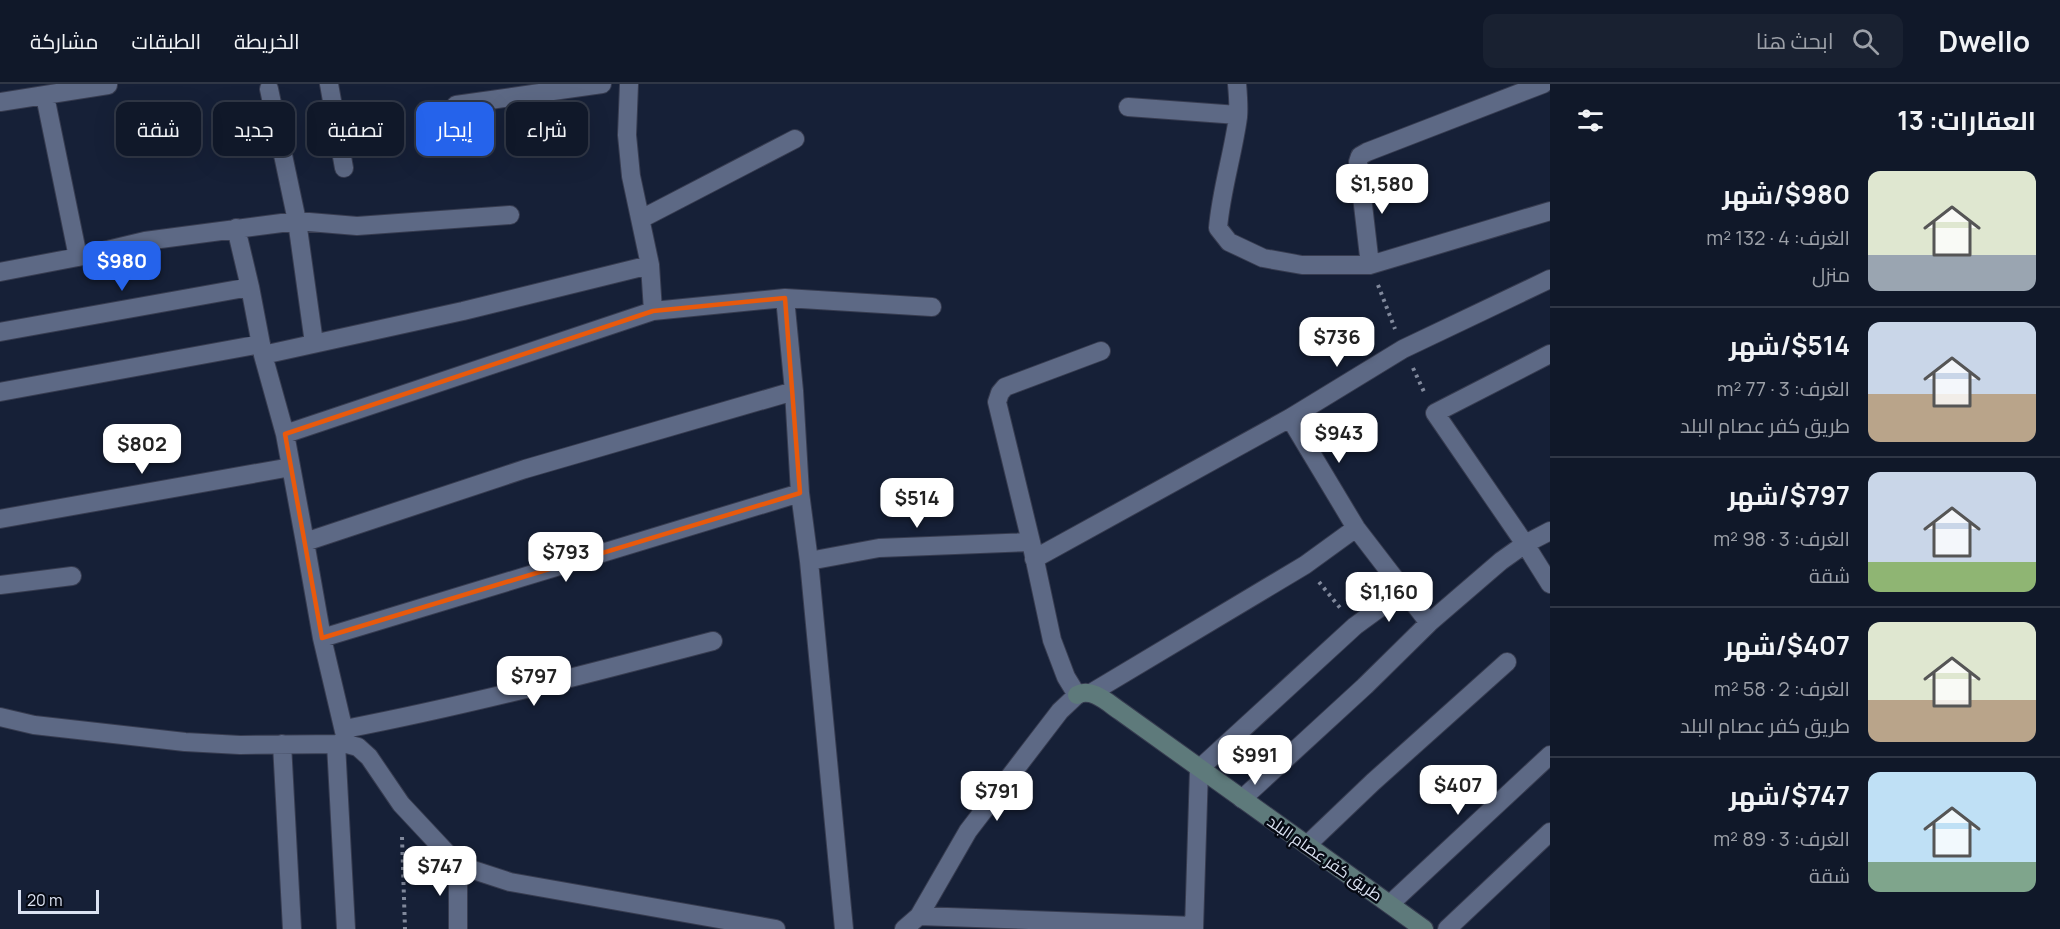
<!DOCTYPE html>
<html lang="ar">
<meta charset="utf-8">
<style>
:root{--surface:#101829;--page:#192131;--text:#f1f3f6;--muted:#9ca0a8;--line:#303746;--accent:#2563eb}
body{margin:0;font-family:Manrope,Cairo,sans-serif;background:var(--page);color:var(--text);direction:rtl;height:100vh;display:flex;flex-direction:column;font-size:22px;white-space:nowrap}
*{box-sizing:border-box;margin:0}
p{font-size:20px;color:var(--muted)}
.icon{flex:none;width:33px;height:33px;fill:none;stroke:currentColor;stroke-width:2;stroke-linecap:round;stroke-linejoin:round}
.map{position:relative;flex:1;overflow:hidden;direction:ltr}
.sheet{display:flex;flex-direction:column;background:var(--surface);width:510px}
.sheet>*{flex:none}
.top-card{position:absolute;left:18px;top:18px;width:570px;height:54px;direction:rtl;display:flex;gap:12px}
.scale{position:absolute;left:18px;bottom:15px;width:81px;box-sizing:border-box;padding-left:6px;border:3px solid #dbe2f2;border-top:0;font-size:16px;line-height:21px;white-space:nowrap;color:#dbe2f2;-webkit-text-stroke:4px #060a14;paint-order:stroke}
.price{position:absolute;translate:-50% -51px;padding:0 14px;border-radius:12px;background:#fff;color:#222;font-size:20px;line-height:39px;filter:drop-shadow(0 2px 3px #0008)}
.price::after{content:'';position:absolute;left:50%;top:36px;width:18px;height:14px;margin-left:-9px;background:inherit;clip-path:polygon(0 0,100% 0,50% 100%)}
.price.current{background:var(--accent);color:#fff}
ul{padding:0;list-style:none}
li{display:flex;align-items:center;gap:18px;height:150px;padding:0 24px}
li+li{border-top:2px solid var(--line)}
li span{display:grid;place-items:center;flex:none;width:168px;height:120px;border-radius:12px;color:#555}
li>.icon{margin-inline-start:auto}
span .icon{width:72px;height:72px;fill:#fffc;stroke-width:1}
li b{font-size:26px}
h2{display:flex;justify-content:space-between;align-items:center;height:72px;padding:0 24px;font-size:26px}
.pill{padding:0 21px;border-radius:12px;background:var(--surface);box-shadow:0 6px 24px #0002,0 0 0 2px var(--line);font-size:21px;line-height:54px}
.pill.current{background:var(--accent);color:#fff}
header{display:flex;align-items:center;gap:36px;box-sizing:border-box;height:84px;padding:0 30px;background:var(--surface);border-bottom:2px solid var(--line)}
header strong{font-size:28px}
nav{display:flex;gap:33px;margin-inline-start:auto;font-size:21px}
.search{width:420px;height:54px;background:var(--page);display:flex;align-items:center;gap:15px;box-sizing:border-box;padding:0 21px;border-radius:12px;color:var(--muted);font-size:22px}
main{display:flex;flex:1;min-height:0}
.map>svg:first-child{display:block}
</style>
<header>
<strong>Dwello</strong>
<div class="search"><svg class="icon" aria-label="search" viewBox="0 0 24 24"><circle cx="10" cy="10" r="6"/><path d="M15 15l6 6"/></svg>ابحث هنا</div>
<nav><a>الخريطة</a><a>الطبقات</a><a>مشاركة</a></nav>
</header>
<main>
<section class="sheet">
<h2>العقارات: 13<svg class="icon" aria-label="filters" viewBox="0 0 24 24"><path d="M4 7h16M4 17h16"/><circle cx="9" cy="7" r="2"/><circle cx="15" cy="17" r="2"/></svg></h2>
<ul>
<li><span style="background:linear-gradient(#dfe7d0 70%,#9aa5b1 0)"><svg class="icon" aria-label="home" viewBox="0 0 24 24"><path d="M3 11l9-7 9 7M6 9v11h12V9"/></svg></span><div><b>$980/شهر</b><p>الغرف: 4 · 132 m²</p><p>منزل</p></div></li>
<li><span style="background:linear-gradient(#c9d6e8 60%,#b9a48a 0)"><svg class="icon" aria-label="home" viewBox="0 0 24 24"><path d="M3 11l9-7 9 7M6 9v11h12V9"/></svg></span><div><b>$514/شهر</b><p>الغرف: 3 · 77 m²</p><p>طريق كفر عصام البلد</p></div></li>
<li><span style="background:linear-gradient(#c9d6e8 75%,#8fb573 0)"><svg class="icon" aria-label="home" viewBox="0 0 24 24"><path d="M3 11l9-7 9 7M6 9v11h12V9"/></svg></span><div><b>$797/شهر</b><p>الغرف: 3 · 98 m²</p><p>شقة</p></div></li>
<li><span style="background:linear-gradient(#dfe7d0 65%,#b9a48a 0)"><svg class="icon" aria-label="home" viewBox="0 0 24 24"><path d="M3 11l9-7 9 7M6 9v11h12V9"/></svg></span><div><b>$407/شهر</b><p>الغرف: 2 · 58 m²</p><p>طريق كفر عصام البلد</p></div></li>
<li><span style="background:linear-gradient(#bfe0f5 75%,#7fa58c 0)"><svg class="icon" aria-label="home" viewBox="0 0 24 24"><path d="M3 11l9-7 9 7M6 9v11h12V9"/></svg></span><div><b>$747/شهر</b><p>الغرف: 3 · 89 m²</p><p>شقة</p></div></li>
</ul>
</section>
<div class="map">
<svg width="1550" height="845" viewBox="0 0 1550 845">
<rect width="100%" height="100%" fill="#162037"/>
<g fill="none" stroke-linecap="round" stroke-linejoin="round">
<defs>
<path id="street" d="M329,0L344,84
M629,0L627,51L631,92L650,181L653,227
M1237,0C1238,11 1239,22 1238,33C1233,70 1221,107 1218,144L1229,158L1263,174L1302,181H1370L1550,127
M269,5L297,137L314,259
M0,18L108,1
M456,21L602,0
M1128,23L1238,31
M641,135L795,55
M236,144L250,203L263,271L285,350L305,458
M78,173L145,157L297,137L357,142L510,131
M1370,181L1358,78L1360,72L1367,68L1543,0
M0,188L78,173L45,12
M785,214L794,307L800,409L809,477L844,845
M0,248L250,203
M1550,270L1435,329L1525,460L1550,500
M263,271L463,227L650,181
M0,308L261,260
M1290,334L1356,444L1429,539
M285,350L653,227L785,214L932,223
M0,435L291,383
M1034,475L1290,334L1403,265L1550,195
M809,477L879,464L1031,458
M0,501L72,492
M322,554L800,409
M1091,609L1305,481L1356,444
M0,633L34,641L185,658L240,661L347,660L358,663L369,673L401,720L458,781L510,798L776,845
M345,645C469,621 591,589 713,557
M282,660L292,845
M336,660L346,845
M347,660L322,554L305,458L525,385L794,307
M1242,715L1365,602L1429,539L1501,477L1525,460L1550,447
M1307,761L1373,698L1507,578
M458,781V845
M1390,820L1550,671
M919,832L1194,842
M904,845L919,832L968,747L1060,627L1077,611L1066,593L1052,556L1031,458L997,318L1000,309L1005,303L1101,267
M1194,845L1199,685L1355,542L1403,507
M1447,845L1550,748"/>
<path id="secondary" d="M1077,611C1092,603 1108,619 1120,627L1424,845"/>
</defs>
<use href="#street" stroke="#373c50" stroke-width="20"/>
<use href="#secondary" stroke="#373c50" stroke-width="20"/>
<path stroke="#81899c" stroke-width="4" stroke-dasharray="3 4.5" stroke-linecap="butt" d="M1378,201L1395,245
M1413,284L1425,310
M1319,498L1341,525
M402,753L405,845"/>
<use href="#street" stroke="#5d6985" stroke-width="18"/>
<use href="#secondary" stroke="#5e7a7b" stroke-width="18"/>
</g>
<path fill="none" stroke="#e8590c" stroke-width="4.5" stroke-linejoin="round" d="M785,214L800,409L322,554L285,350L653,227Z"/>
<g text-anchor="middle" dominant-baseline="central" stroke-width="5" stroke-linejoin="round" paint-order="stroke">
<g font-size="16" fill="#dbe2f2" stroke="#060a14">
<text transform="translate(1325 774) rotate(35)">طريق كفر عصام البلد</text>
</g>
</g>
</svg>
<div class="scale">20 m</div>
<b class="price" style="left:1382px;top:131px">$1,580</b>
<b class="price current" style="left:122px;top:208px">$980</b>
<b class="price" style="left:1337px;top:284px">$736</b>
<b class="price" style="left:1339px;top:380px">$943</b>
<b class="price" style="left:142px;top:391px">$802</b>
<b class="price" style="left:917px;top:445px">$514</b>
<b class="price" style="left:566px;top:499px">$793</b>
<b class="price" style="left:1389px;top:539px">$1,160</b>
<b class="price" style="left:534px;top:623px">$797</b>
<b class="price" style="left:1255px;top:702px">$991</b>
<b class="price" style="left:1458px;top:732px">$407</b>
<b class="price" style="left:997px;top:738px">$791</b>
<b class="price" style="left:440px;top:813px">$747</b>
<div class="top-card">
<a class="pill">شراء</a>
<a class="pill current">إيجار</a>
<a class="pill">تصفية</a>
<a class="pill">جديد</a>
<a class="pill">شقة</a>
</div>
</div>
</main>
